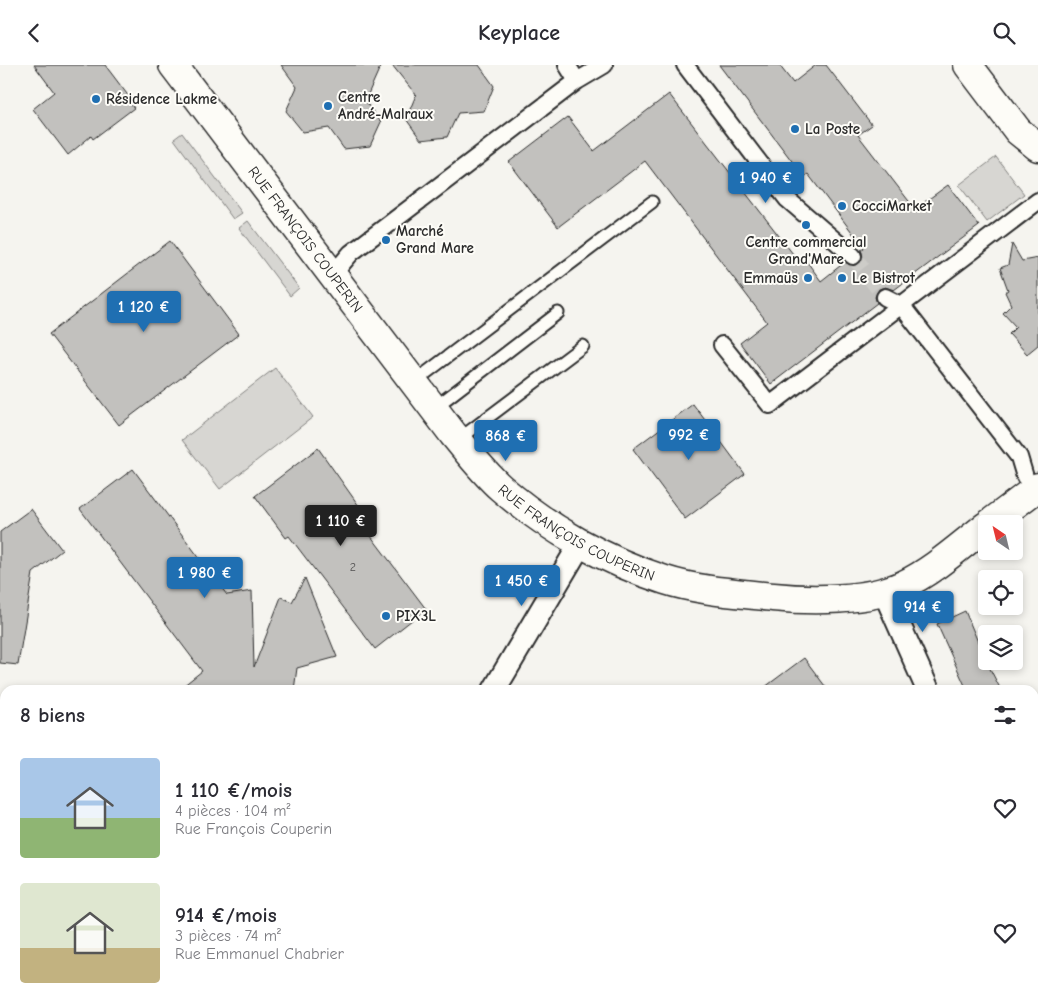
<!DOCTYPE html>
<html lang="fr">
<meta charset="utf-8">
<style>
:root{--surface:#fff;--page:#f2f2f3;--text:#2b2b33;--muted:#7c7c81;--accent:#1f6fb2}
body{margin:0;font-family:"Comic Neue",sans-serif;background:var(--page);color:var(--text);height:100vh;display:flex;flex-direction:column;font-size:19px;white-space:nowrap}
*{box-sizing:border-box;margin:0}
p{font-size:16px;color:var(--muted)}
.icon{flex:none;width:28px;height:28px;fill:none;stroke:currentColor;stroke-width:2;stroke-linecap:round;stroke-linejoin:round}
.map{position:relative;flex:1;overflow:hidden}
.details{position:absolute;left:0px;top:620px;width:1039px;height:320px;display:flex;flex-direction:column;background:var(--surface);border-radius:15px 15px 0 0;box-shadow:0 2px 8px #0003}
.details>*{flex:none}
.needle{width:32px;rotate:325deg}
.fabs{position:absolute;left:978px;top:450px;display:grid;gap:10px}
.fabs a{display:grid;place-items:center;width:45px;height:45px;border-radius:5px;background:var(--surface);box-shadow:0 2px 8px #0003;font-size:25px}
.price{position:absolute;translate:-50% -42px;padding:0 11px;border-radius:5px;background:var(--accent);color:#fff;font-size:16px;line-height:32px;filter:drop-shadow(0 1px 2px #0008)}
.price::after{content:'';position:absolute;left:50%;top:30px;width:15px;height:11px;margin-left:-8px;background:inherit;clip-path:polygon(0 0,100% 0,50% 100%)}
.price.on{background:#222;color:#fff}
ul{padding:0;list-style:none}
li{display:flex;align-items:center;gap:15px;height:125px;padding:0 20px}
li span{display:grid;place-items:center;flex:none;width:140px;height:100px;border-radius:5px;color:#555}
li>.icon{margin-inline-start:auto}
span .icon{width:60px;height:60px;fill:#fffc;stroke-width:1}
li b{font-size:21px}
h2{display:flex;justify-content:space-between;align-items:center;height:60px;padding:0 20px;font-size:21px}
header{display:flex;justify-content:space-between;align-items:center;height:65px;padding:0 20px;background:var(--surface);font-size:22px;font-weight:700}
.map>svg:first-child{display:block}
</style>
<header><svg class="icon" aria-label="back" viewBox="0 0 24 24"><path d="M15 5l-7 7 7 7"/></svg>Keyplace<svg class="icon" aria-label="search" viewBox="0 0 24 24"><circle cx="10" cy="10" r="6"/><path d="M15 15l6 6"/></svg></header>
<div class="map">
<svg width="1038" height="940" viewBox="0 0 1038 940">
<rect width="100%" height="100%" fill="#f5f4ef"/>
<filter id="ink" filterUnits="userSpaceOnUse"><feTurbulence type="fractalNoise" baseFrequency=".02" numOctaves="2"/><feDisplacementMap in="SourceGraphic" scale="10" xChannelSelector="R" yChannelSelector="G"/><feConvolveMatrix kernelMatrix="1 2 1 2 8 2 1 2 1" color-interpolation-filters="sRGB"/></filter>
<g filter="url(#ink)">
<path fill="#d7d6d2" stroke="#81807e" d="M182,68L242,148L233,154L174,74Z
M996,92L1024,129L987,157L959,120Z
M248,156L299,223L290,231L239,163Z
M275,303L313,352L220,424L182,375Z
M758,935H965L969,940H764Z"/>
<path fill="#c2c1be" stroke="#2b2b2b" d="M34,0H105L130,33L128,35L134,43L93,74L91,71L68,90L33,44L54,27Z
M281,0H381L365,36L381,57L370,81L344,84L329,63L303,67L286,46L297,22Z
M392,0H479L494,21L484,46L458,48L447,72L421,75L406,54L416,30Z
M719,0H779L793,18L816,0H826L872,60L858,70L915,144L948,120L979,161L894,225L885,222L879,224L875,232L877,238L771,319L740,278L767,257L645,96L558,162L509,97L568,52L594,86L669,29L800,198L805,194L821,216L845,197L852,201L860,198L863,192L861,185L864,183L808,109L804,112Z
M170,176L239,269L119,360L49,269Z
M1012,179L1022,196L1038,193V280L1027,289L1009,269L1016,262L1003,248L1011,240L1005,227L1008,225L1000,203L1008,200Z
M693,339L745,409L685,454L633,384Z
M318,383L359,441L352,446L426,544L375,584L289,471L286,473L255,431Z
M133,404L227,530L252,526L254,602L281,532L292,537L305,513L337,592L297,603L294,625H178L202,606L80,444Z
M31,444L62,485L33,508L18,600L0,598V467Z
M965,546L986,596L1001,625H967L937,559Z
M804,593L828,625H761Z"/>
<g fill="none" stroke-linecap="round" stroke-linejoin="round">
<path stroke="#cdccc8" stroke-width="16" stroke-dasharray="16 8" stroke-linecap="butt" d="M853,191L885,232"/>
<defs>
<path id="service" d="M414,317L652,137
M433,344L558,248
M458,375L583,281"/>
<path id="pedestrian" d="M567,0L577,16
M685,0L787,134L853,191
M340,201L351,188L577,16L604,0
M885,232L901,240L1019,392L1025,412
M722,280L770,340L1038,136"/>
<path id="minor" d="M884,526L928,625
M494,625L581,478
M0,747L5,754
M1034,808L1038,813
M0,900L5,896
M196,935L203,940
M402,935L414,940
M117,940L120,935
M296,940L299,935"/>
<g id="tertiary">
<path id="s1" d="M173,0L453,369C468,387 483,407 501,423C547,463 606,496 665,515C699,526 737,528 773,532C811,536 868,536 903,520C933,506 960,481 986,461"/>
<path d="M968,0L1018,66L1038,82"/>
<path d="M989,459L1038,422"/>
</g>
</defs>
<use href="#service" stroke="#2b2b2b" stroke-width="15"/>
<use href="#pedestrian" stroke="#2b2b2b" stroke-width="20"/>
<use href="#minor" stroke="#2b2b2b" stroke-width="26"/>
<use href="#tertiary" stroke="#2b2b2b" stroke-width="31"/>
<use href="#service" stroke="#fdfcf7" stroke-width="11"/>
<use href="#pedestrian" stroke="#fdfcf7" stroke-width="16"/>
<use href="#minor" stroke="#fdfcf7" stroke-width="22"/>
<use href="#tertiary" stroke="#fdfcf7" stroke-width="28"/>
</g>
</g>
<g fill="#1f6fb2" stroke="#fdfcf7" stroke-width="2">
<circle cx="96" cy="34" r="5"/>
<circle cx="328" cy="41" r="5"/>
<circle cx="795" cy="64" r="5"/>
<circle cx="842" cy="141" r="5"/>
<circle cx="806" cy="160" r="5"/>
<circle cx="386" cy="175" r="5"/>
<circle cx="808" cy="213" r="5"/>
<circle cx="842" cy="213" r="5"/>
<circle cx="386" cy="551" r="5"/>
</g>
<g text-anchor="middle" dominant-baseline="central" stroke-width="4" stroke-linejoin="round" paint-order="stroke">
<g font-size="12" fill="#515050">
<text x="353" y="502">2</text>
</g>
<g font-size="15" font-weight="bold" fill="#2b2b2b" stroke="#fdfcf7" text-anchor="start">
<text x="338" y="32">Centre<tspan x="338" dy="17">André-Malraux</tspan></text>
<text x="106" y="34">Résidence Lakme</text>
<text x="805" y="64">La Poste</text>
<text x="852" y="141">CocciMarket</text>
<text x="396" y="166">Marché<tspan x="396" dy="17">Grand Mare</tspan></text>
<text x="806" y="177" text-anchor="middle">Centre commercial<tspan x="806" dy="17">Grand'Mare</tspan></text>
<text x="798" y="213" text-anchor="end">Emmaüs</text>
<text x="852" y="213">Le Bistrot</text>
<text x="396" y="551">PIX3L</text>
</g>
<g font-size="15" fill="#2b2b2b" stroke="#fdfcf7">
<text stroke="none"><textPath href="#s1" startOffset="219">RUE FRANÇOIS COUPERIN</textPath></text>
<text stroke="none"><textPath href="#s1" startOffset="624">RUE FRANÇOIS COUPERIN</textPath></text>
</g>
</g>
</svg>
<div class="fabs">
<a><svg class="needle" viewBox="-14 -14 28 28"><path d="M0-13l5 13h-10z" fill="#e53935"/><path d="M0 13l5-13h-10z" fill="#7c7c81"/></svg></a>
<a><svg class="icon" aria-label="locate" viewBox="0 0 24 24"><circle cx="12" cy="12" r="6"/><path d="M12 2v4M12 18v4M2 12h4M18 12h4"/></svg></a>
<a><svg class="icon" aria-label="layers" viewBox="0 0 24 24"><path d="M12 4l9 5-9 5-9-5zM3 14l9 5 9-5"/></svg></a>
</div>
<b class="price" style="left:766px;top:139px">1 940 €</b>
<b class="price" style="left:144px;top:268px">1 120 €</b>
<b class="price" style="left:689px;top:396px">992 €</b>
<b class="price" style="left:506px;top:397px">868 €</b>
<b class="price on" style="left:341px;top:482px">1 110 €</b>
<b class="price" style="left:205px;top:534px">1 980 €</b>
<b class="price" style="left:522px;top:542px">1 450 €</b>
<b class="price" style="left:923px;top:568px">914 €</b>
<section class="details">
<h2>8 biens<svg class="icon" aria-label="filters" viewBox="0 0 24 24"><path d="M4 7h16M4 17h16"/><circle cx="9" cy="7" r="2"/><circle cx="15" cy="17" r="2"/></svg></h2>
<ul>
<li><span style="background:linear-gradient(#a9c7e8 60%,#8fb573 0)"><svg class="icon" aria-label="home" viewBox="0 0 24 24"><path d="M3 11l9-7 9 7M6 9v11h12V9"/></svg></span><div><b>1 110 €/mois</b><p>4 pièces · 104 m²</p><p>Rue François Couperin</p></div><svg class="icon" aria-label="heart" viewBox="0 0 24 24"><path d="M12 20l-8-8c-3-5 5-10 8-4 3-6 11-1 8 4z"/></svg></li>
<li><span style="background:linear-gradient(#dfe7d0 65%,#c2b280 0)"><svg class="icon" aria-label="home" viewBox="0 0 24 24"><path d="M3 11l9-7 9 7M6 9v11h12V9"/></svg></span><div><b>914 €/mois</b><p>3 pièces · 74 m²</p><p>Rue Emmanuel Chabrier</p></div><svg class="icon" aria-label="heart" viewBox="0 0 24 24"><path d="M12 20l-8-8c-3-5 5-10 8-4 3-6 11-1 8 4z"/></svg></li>
</ul>
</section>
</div>
